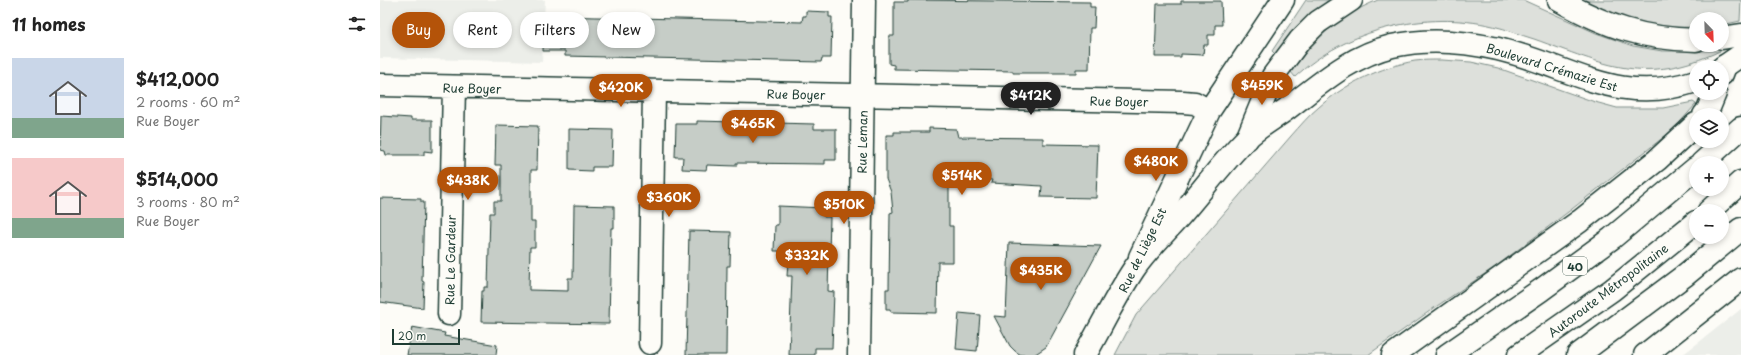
<!DOCTYPE html>
<meta charset="utf-8">
<style>
:root{--surface:#fff;--page:#f2f2f2;--text:#222;--muted:#767676;--accent:#b45309}
body{margin:0;font-family:"Playpen Sans",sans-serif;background:var(--page);color:var(--text);height:100vh;display:flex;flex-direction:column;font-size:15px;white-space:nowrap}
*{box-sizing:border-box;margin:0}
p{font-size:13px;color:var(--muted)}
.icon{flex:none;width:22px;height:22px;fill:none;stroke:currentColor;stroke-width:2;stroke-linecap:round;stroke-linejoin:round}
.map{position:relative;flex:1;overflow:hidden}
.drawer{display:flex;flex-direction:column;background:var(--surface);width:380px}
.drawer>*{flex:none}
.guide{position:absolute;left:12px;top:12px;width:380px;height:36px;display:flex;gap:8px}
.needle{width:26px;rotate:157deg}
.buttons{position:absolute;left:1309px;top:12px;display:grid;gap:8px}
.buttons a{display:grid;place-items:center;width:40px;height:40px;border-radius:50%;background:var(--surface);box-shadow:0 2px 6px #0003;font-size:20px}
.scale{position:absolute;left:12px;bottom:10px;width:68px;box-sizing:border-box;padding-left:4px;border:2px solid #1f3d34;border-top:0;font-size:11px;line-height:14px;white-space:nowrap;color:#1f3d34;-webkit-text-stroke:3px #fdfcf7;paint-order:stroke}
.price{position:absolute;translate:-50% -34px;padding:0 9px;border-radius:14px;background:var(--accent);color:#fff;font-size:13px;line-height:26px;filter:drop-shadow(0 1px 2px #0008)}
.price::after{content:'';position:absolute;left:50%;top:24px;width:12px;height:9px;margin-left:-6px;background:inherit;clip-path:polygon(0 0,100% 0,50% 100%)}
.price.current{background:#222;color:#fff}
ul{padding:0;list-style:none}
li{display:flex;align-items:center;gap:12px;height:100px;padding:0 12px}
li span{display:grid;place-items:center;flex:none;width:112px;height:80px;border-radius:0px;color:#555}
li>.icon{margin-inline-start:auto}
span .icon{width:48px;height:48px;fill:#fffc;stroke-width:1}
li b{font-size:17px}
h2{display:flex;justify-content:space-between;align-items:center;height:48px;padding:0 12px;font-size:17px}
.tag{padding:0 14px;border-radius:18px;background:var(--surface);box-shadow:0 2px 6px #0003;font-size:14px;line-height:36px}
.tag.current{background:var(--accent);color:#fff}
main{display:flex;flex:1;min-height:0}
.map>svg:first-child{display:block}
</style>
<main>
<section class="drawer">
<h2>11 homes<svg class="icon" aria-label="filters" viewBox="0 0 24 24"><path d="M4 7h16M4 17h16"/><circle cx="9" cy="7" r="2"/><circle cx="15" cy="17" r="2"/></svg></h2>
<ul>
<li><span style="background:linear-gradient(#c9d6e8 75%,#7fa58c 0)"><svg class="icon" aria-label="home" viewBox="0 0 24 24"><path d="M3 11l9-7 9 7M6 9v11h12V9"/></svg></span><div><b>$412,000</b><p>2 rooms · 60 m²</p><p>Rue Boyer</p></div></li>
<li><span style="background:linear-gradient(#f6c9c9 75%,#7fa58c 0)"><svg class="icon" aria-label="home" viewBox="0 0 24 24"><path d="M3 11l9-7 9 7M6 9v11h12V9"/></svg></span><div><b>$514,000</b><p>3 rooms · 80 m²</p><p>Rue Boyer</p></div></li>
</ul>
</section>
<div class="map">
<svg width="1361" height="355" viewBox="0 0 1361 355">
<rect width="100%" height="100%" fill="#fdfcf7"/>
<filter id="ink" filterUnits="userSpaceOnUse"><feTurbulence type="fractalNoise" baseFrequency=".025" numOctaves="2"/><feDisplacementMap in="SourceGraphic" scale="8" xChannelSelector="R" yChannelSelector="G"/><feConvolveMatrix kernelMatrix="1 2 1 2 8 2 1 2 1" color-interpolation-filters="sRGB"/></filter>
<g filter="url(#ink)">
<path fill="#eceee9" d="M0,0H165L162,62L0,58Z
M1361,309V355H1302L1318,343Z"/>
<path fill="#dde0db" stroke="#7e8e88" d="M926,0H949L913,30L895,54L892,51Z
M998,0H1143L1216,33L1253,46L1282,51H1340C1264,86 1227,65 1154,39C1140,35 1127,29 1113,26C1046,10 966,29 915,77L911,72C935,38 959,16 998,0Z
M1205,0H1361L1360,21L1342,25V19H1316V27C1276,29 1240,19 1205,0Z
M1062,60L1091,62L1118,68L1215,102L1237,108H1283L1313,102L1316,104L1294,129L1192,209L1115,267L1054,308L988,355H735L756,315L911,136C920,126 929,115 939,107C965,84 1000,67 1035,61C1043,60 1053,60 1062,60Z"/>
<path fill="#c6cdc7" stroke="#1f3d34" d="M528,0L710,2V7H715L714,28H710L709,69H696V73H633V71L514,69V65L509,64V36H514V2H528Z
M801,1H841L842,25H835V35H828V45H824L823,55L801,54V57H775L777,4H801Z
M426,11L449,12V17H452L451,58H442L441,62L227,57L185,56V51H163L164,20H174L175,16L422,22L423,16H426Z
M1,116L31,118V120H52V152L44,151V155H6L5,151L0,150Z
M317,121L434,124V129H456V160H445V164L356,163V166L327,165L326,170L302,169L303,157H295L296,124H317Z
M116,125L158,126L157,170H151V222H155V247H150L149,290L188,291V278H193L194,205L234,206V228H231L229,324L101,322L102,291H104V287H108L110,213H114V201H121V165H115Z
M549,128L576,129L578,137L663,138V144L718,145L716,198L661,197L662,186L611,183L612,180L576,178V180H569V226H573V262H558L557,313L511,312L510,309H506V289H509L510,213L513,212L511,192L506,179V135H514V132H549Z
M189,129L233,130L232,167H212V171L189,170Z
M0,198L41,199V202H44L42,281L44,282L43,308L0,302Z
M398,206L444,208V217H450L448,291L454,292L452,348H435V355H409L412,276H407L408,262H402V254H400L399,251H394L395,225H398Z
M309,231L351,232L350,266H347L346,355H306Z
M629,243L721,246L666,347L654,355H641L635,351L630,346L614,316L626,317Z
M579,313L600,315L597,351L576,349Z
M32,327L65,333L64,336L117,345L116,355H27Z"/>
<g fill="none" stroke-linecap="round" stroke-linejoin="round">
<defs>
<path id="minor" d="M0,85L803,102L815,103L829,111
M760,257L829,111L903,0
M69,314L74,87
M270,343L274,92
M479,355L484,0"/>
<path id="major" d="M1342,68L1361,55
M705,355C721,327 736,296 754,269C766,251 784,234 799,217C821,192 842,163 866,139C878,127 895,118 908,108C941,83 971,56 1012,46C1048,38 1083,41 1118,49C1191,66 1237,107 1316,81
M1265,355L1361,279"/>
<path id="highway" d="M1179,0C1226,26 1262,39 1316,40
M1342,38L1361,35
M1342,74L1345,66
M1324,115L1328,110L1335,93
M867,139L893,76L920,40L938,22L971,0
M1322,163L1361,128
M1329,211L1361,182
M1013,355L1200,221L1277,160L1316,124
M1067,355L1161,290L1232,238L1316,168
M1139,355L1232,290L1316,222
M1198,355L1304,276L1361,229"/>
</defs>
<use href="#minor" stroke="#1f3d34" stroke-width="25"/>
<use href="#major" stroke="#1f3d34" stroke-width="25"/>
<use href="#highway" stroke="#1f3d34" stroke-width="25"/>
<use href="#minor" stroke="#fdfcf7" stroke-width="22"/>
<use href="#major" stroke="#fdfcf7" stroke-width="22"/>
<use href="#highway" stroke="#fdfcf7" stroke-width="22"/>
</g>
</g>
<g text-anchor="middle" dominant-baseline="central" stroke-width="3" stroke-linejoin="round" paint-order="stroke">
<rect fill="#fdfcf7" stroke="#62766e" stroke-width="1" x="1183" y="257" width="24" height="18" rx="3"/>
<g font-size="11" font-weight="bold" fill="#1f3d34">
<text x="1195" y="266">40</text>
</g>
<g font-size="12" fill="#1f3d34" stroke="#fdfcf7">
<text transform="translate(1172 67) rotate(17)">Boulevard Crémazie Est</text>
<text transform="translate(92 88) rotate(1)">Rue Boyer</text>
<text transform="translate(416 94) rotate(1)">Rue Boyer</text>
<text transform="translate(739 101) rotate(1)">Rue Boyer</text>
<text transform="translate(482 142) rotate(-89)">Rue Leman</text>
<text transform="translate(762 250) rotate(-64)">Rue de Liège Est</text>
<text transform="translate(70 260) rotate(-89)">Rue Le Gardeur</text>
<text transform="translate(1228 290) rotate(-37)">Autoroute Métropolitaine</text>
</g>
</g>
</svg>
<div class="buttons">
<a><svg class="needle" viewBox="-14 -14 28 28"><path d="M0-13l5 13h-10z" fill="#e53935"/><path d="M0 13l5-13h-10z" fill="#767676"/></svg></a>
<a><svg class="icon" aria-label="locate" viewBox="0 0 24 24"><circle cx="12" cy="12" r="6"/><path d="M12 2v4M12 18v4M2 12h4M18 12h4"/></svg></a>
<a><svg class="icon" aria-label="layers" viewBox="0 0 24 24"><path d="M12 4l9 5-9 5-9-5zM3 14l9 5 9-5"/></svg></a>
<a>+</a>
<a>−</a>
</div>
<div class="scale">20 m</div>
<b class="price" style="left:882px;top:106px">$459K</b>
<b class="price" style="left:241px;top:108px">$420K</b>
<b class="price current" style="left:651px;top:116px">$412K</b>
<b class="price" style="left:373px;top:144px">$465K</b>
<b class="price" style="left:776px;top:182px">$480K</b>
<b class="price" style="left:582px;top:196px">$514K</b>
<b class="price" style="left:88px;top:201px">$438K</b>
<b class="price" style="left:289px;top:218px">$360K</b>
<b class="price" style="left:464px;top:225px">$510K</b>
<b class="price" style="left:427px;top:276px">$332K</b>
<b class="price" style="left:661px;top:291px">$435K</b>
<div class="guide">
<a class="tag current">Buy</a>
<a class="tag">Rent</a>
<a class="tag">Filters</a>
<a class="tag">New</a>
</div>
</div>
</main>
